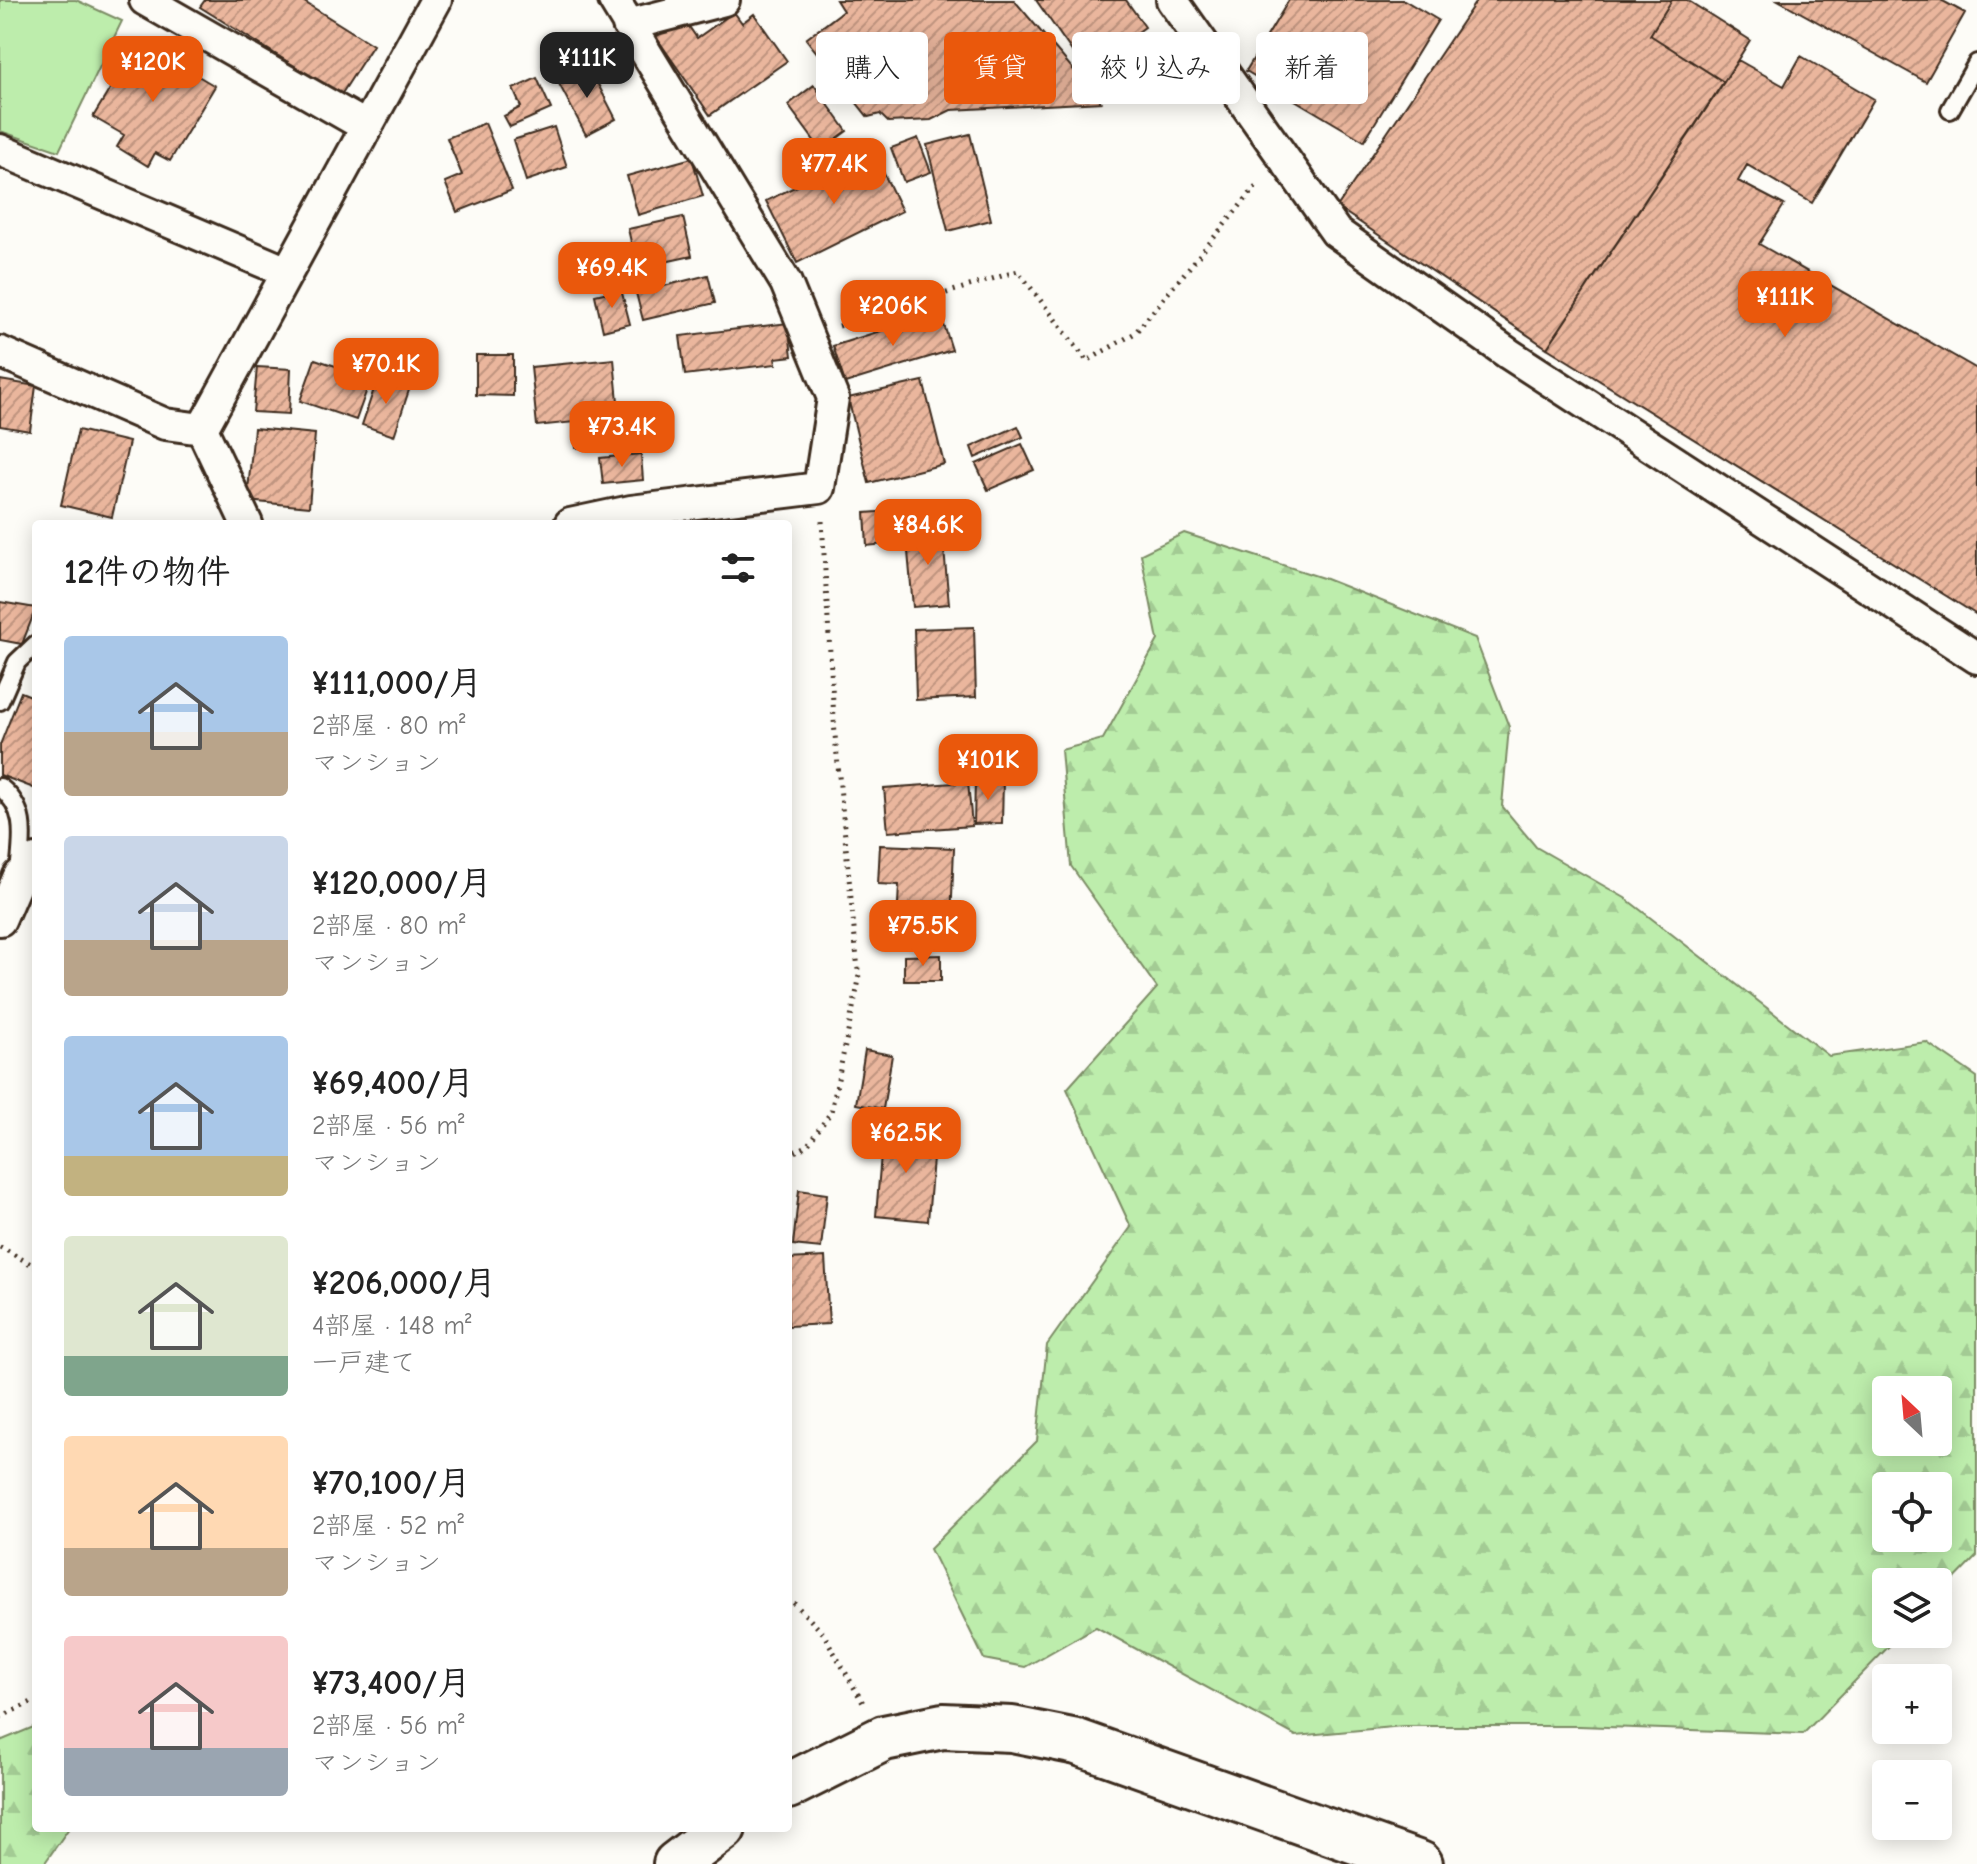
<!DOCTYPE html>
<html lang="ja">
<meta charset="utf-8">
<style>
:root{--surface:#fff;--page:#f2f2f2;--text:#222;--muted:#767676;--accent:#ea580c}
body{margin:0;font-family:"Comic Neue","Klee One",sans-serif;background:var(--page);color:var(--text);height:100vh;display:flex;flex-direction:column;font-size:30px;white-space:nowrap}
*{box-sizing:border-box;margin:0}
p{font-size:26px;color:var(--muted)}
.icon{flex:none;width:44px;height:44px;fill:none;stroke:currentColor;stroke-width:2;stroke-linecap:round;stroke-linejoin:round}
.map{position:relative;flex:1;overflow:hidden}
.drawer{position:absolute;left:32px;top:520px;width:760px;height:1312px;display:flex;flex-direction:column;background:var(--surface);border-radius:8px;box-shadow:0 4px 20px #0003}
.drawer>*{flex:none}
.hud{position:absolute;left:816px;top:32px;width:760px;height:72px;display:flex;gap:16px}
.needle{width:52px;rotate:334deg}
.tools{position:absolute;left:1872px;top:1376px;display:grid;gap:16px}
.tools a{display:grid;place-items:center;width:80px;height:80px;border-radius:8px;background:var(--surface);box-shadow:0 4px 20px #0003;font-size:40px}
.price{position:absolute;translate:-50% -68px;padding:0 18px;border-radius:16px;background:var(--accent);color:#fff;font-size:26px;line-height:52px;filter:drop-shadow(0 2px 4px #0008)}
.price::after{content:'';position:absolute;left:50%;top:48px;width:24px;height:18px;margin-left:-12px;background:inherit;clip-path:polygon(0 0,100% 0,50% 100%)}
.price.current{background:#222;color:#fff}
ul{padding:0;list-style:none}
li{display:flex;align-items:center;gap:24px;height:200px;padding:0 32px}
li span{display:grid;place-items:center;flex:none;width:224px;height:160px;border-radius:8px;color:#555}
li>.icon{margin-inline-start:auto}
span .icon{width:96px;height:96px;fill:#fffc;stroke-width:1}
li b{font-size:34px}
h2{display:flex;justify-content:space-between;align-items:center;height:96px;padding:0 32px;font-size:34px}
.tag{padding:0 28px;border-radius:8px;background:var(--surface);box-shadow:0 4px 20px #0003;font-size:28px;line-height:72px}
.tag.current{background:var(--accent);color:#fff}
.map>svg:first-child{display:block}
</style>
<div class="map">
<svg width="1977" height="1864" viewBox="0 0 1977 1864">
<defs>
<pattern id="forest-firs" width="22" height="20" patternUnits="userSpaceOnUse" patternTransform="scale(2)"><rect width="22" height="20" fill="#bdedac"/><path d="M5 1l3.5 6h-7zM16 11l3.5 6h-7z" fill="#a3cb94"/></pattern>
<pattern id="building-hatch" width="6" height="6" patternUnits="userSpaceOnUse" patternTransform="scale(2)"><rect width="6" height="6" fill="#eab69d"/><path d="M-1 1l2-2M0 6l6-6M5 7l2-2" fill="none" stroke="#bf947f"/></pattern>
</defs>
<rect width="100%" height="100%" fill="#fdfcf7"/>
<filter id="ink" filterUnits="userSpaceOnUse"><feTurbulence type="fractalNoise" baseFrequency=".0125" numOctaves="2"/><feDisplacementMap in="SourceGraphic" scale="16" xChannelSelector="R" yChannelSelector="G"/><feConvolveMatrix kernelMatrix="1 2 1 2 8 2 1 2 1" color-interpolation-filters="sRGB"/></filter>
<g filter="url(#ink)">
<path fill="#bdedac" stroke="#7c8c65" stroke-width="2" d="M0,0H76L122,21L59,151L0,131Z"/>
<path fill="url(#forest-firs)" stroke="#7c8c65" stroke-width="2" fill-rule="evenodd" d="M1184,533L1326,579L1475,638L1509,727L1502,806L1536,847L1625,898L1829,1056L1926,1042L1977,1077V1556L1938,1596V1582H1886V1634H1901L1803,1734L1579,1726H1403L1296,1736L1096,1627L1025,1667L984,1659L930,1549L1037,1441L1047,1345L1131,1227L1067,1089L1157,988L1071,866L1061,750L1103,739L1158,640L1141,554ZM1886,1390H1938V1442H1886ZM1886,1486H1938V1538H1886Z
M36,1726V1828H69L44,1864H0V1741Z"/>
<path fill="url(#building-hatch)" stroke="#3b2a1e" stroke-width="2" d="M205,0H301L373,45L341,95L200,7Z
M836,0H1014L1101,102L951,110L931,120L888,122L880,114L868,117L806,39L843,11Z
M1036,0H1126L1145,27L1085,70Z
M1289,0H1404L1438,20L1364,141L1246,71Z
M1477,0H1672L1650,35L1724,82L1547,348L1337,207Z
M1672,0H1687L1750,40L1724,82L1650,35Z
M1778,0H1941L1965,13L1926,82Z
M734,12L742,23L754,14L787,61L710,115L656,37L683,18L697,38Z
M139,41L215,86L170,161L155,153L148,166L117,147L124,135L93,117Z
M1801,56L1874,99L1812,203L1747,165L1738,181L1784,205L1759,244L1977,369V615L1547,348L1738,60L1784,86Z
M588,65L616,119L586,135L557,80Z
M537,78L551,109L510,127L504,116L521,107L513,89Z
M814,85L847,131L821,150L788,105Z
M485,123L512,190L457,212L445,182L462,175L447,138Z
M554,127L567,167L526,181L513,140Z
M970,134L991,220L948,231L927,145Z
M918,138L931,172L904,182L891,148Z
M872,149L902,211L797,263L766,201Z
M692,158L703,196L638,215L627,176Z
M683,217L692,256L637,268L628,229Z
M708,275L715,303L643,320L636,293Z
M621,289L630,324L603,331L595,295Z
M940,312L952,350L845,383L833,346Z
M788,323L792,356L775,358L776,364L685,375L680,336Z
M476,355H513V396L476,395Z
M315,359L371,378L356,420L300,401Z
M614,359L622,444L576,448L574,422L537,426L531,367Z
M257,367L291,369L289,414L253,412Z
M378,377L410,387L394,436L362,425Z
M0,380L36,386L30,431L0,426Z
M923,381L944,464L869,483L848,398Z
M1018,426L1023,437L975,458L971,447Z
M254,428L315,434L309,507L247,501Z
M78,430L129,442L112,517L61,505Z
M1022,444L1034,470L988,490L976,464Z
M641,454L643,480L603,484L600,458Z
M892,511L894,543L867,546L865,513Z
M942,527L949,604L913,607L906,530Z
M0,602L36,608L22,644L0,640Z
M974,627L976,697L916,700L914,629Z
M21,692L36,698V789L0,775V745Z
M975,780L1003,781L1002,823L974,824Z
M968,782L972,826L888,832L884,788Z
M880,845L954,848L950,945L896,942L899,885L878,884Z
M941,955V981H904V956Z
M865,1050L892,1055L883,1109L856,1104Z
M883,1129L935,1133L928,1221L876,1216Z
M799,1190L827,1194L821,1248L793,1245Z
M825,1257L829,1324L788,1326V1259Z"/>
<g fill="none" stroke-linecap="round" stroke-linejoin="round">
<defs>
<path id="lane" d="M1950,110L1977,63
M0,701L17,662L36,644
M0,787C29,810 22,839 19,873"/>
<path id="street" d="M145,0L367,127
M1172,0L1336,232L1509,354L1977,658
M628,25L724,0
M0,150L287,272
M0,352L165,424L202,429
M202,429L436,0
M202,429L247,524
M570,524L631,511L819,488L833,398L786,283L614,0
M0,920L19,876L36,860"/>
<path id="secondary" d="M788,1786L884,1738L943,1726L1012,1729L1077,1742L1420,1864
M676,1864L723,1828"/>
</defs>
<use href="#lane" stroke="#3b2a1e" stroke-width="22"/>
<use href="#street" stroke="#3b2a1e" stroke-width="36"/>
<use href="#secondary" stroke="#3b2a1e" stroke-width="50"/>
<path stroke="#3b2a1e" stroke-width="5" stroke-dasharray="2 6" stroke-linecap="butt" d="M839,326L1018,271L1087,361L1135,333L1259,183
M788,1155L807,1146L831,1112L859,980L835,735L822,521
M0,1247L36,1267
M788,1597L823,1633L863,1703
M0,1717L36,1700"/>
<use href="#lane" stroke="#fdfcf7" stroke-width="16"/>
<use href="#street" stroke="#fdfcf7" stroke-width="30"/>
<use href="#secondary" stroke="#fdfcf7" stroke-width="44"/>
</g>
</g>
</svg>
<div class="tools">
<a><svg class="needle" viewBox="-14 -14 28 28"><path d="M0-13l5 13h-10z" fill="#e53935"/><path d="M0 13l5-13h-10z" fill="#767676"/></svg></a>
<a><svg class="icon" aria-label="locate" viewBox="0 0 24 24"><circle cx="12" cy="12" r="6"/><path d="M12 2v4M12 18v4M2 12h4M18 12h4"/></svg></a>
<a><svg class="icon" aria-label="layers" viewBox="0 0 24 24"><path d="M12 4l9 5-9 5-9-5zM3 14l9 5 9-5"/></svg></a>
<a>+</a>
<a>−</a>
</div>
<b class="price current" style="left:587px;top:100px">¥111K</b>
<b class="price" style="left:153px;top:104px">¥120K</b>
<b class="price" style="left:834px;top:206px">¥77.4K</b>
<b class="price" style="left:612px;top:310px">¥69.4K</b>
<b class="price" style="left:1785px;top:339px">¥111K</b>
<b class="price" style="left:893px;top:348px">¥206K</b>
<b class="price" style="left:386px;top:406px">¥70.1K</b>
<b class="price" style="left:622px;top:469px">¥73.4K</b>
<b class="price" style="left:928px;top:567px">¥84.6K</b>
<b class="price" style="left:988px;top:802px">¥101K</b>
<b class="price" style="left:923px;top:968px">¥75.5K</b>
<b class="price" style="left:906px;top:1175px">¥62.5K</b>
<div class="hud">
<a class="tag">購入</a>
<a class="tag current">賃貸</a>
<a class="tag">絞り込み</a>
<a class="tag">新着</a>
</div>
<section class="drawer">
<h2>12件の物件<svg class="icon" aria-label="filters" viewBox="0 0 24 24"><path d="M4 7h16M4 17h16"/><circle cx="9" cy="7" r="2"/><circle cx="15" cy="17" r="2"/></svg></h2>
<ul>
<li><span style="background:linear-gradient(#a9c7e8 60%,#b9a48a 0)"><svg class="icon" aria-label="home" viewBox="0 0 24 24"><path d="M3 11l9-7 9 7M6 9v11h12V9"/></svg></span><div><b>¥111,000/月</b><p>2部屋 · 80 m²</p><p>マンション</p></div></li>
<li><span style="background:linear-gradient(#c9d6e8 65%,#b9a48a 0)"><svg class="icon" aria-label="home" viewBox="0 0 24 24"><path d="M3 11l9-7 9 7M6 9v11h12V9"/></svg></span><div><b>¥120,000/月</b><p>2部屋 · 80 m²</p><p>マンション</p></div></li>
<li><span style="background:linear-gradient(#a9c7e8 75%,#c2b280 0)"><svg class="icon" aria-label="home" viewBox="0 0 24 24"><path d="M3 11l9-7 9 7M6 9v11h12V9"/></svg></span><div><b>¥69,400/月</b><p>2部屋 · 56 m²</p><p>マンション</p></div></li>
<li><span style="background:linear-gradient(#dfe7d0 75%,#7fa58c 0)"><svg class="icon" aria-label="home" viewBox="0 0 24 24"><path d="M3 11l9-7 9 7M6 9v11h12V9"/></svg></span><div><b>¥206,000/月</b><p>4部屋 · 148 m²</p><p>一戸建て</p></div></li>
<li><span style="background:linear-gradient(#ffd9b3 70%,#b9a48a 0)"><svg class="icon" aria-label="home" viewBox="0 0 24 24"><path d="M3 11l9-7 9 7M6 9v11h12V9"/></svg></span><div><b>¥70,100/月</b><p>2部屋 · 52 m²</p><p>マンション</p></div></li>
<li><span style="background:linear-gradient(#f6c9c9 70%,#9aa5b1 0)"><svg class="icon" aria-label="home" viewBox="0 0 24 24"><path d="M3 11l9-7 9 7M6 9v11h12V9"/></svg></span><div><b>¥73,400/月</b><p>2部屋 · 56 m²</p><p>マンション</p></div></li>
</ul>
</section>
</div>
